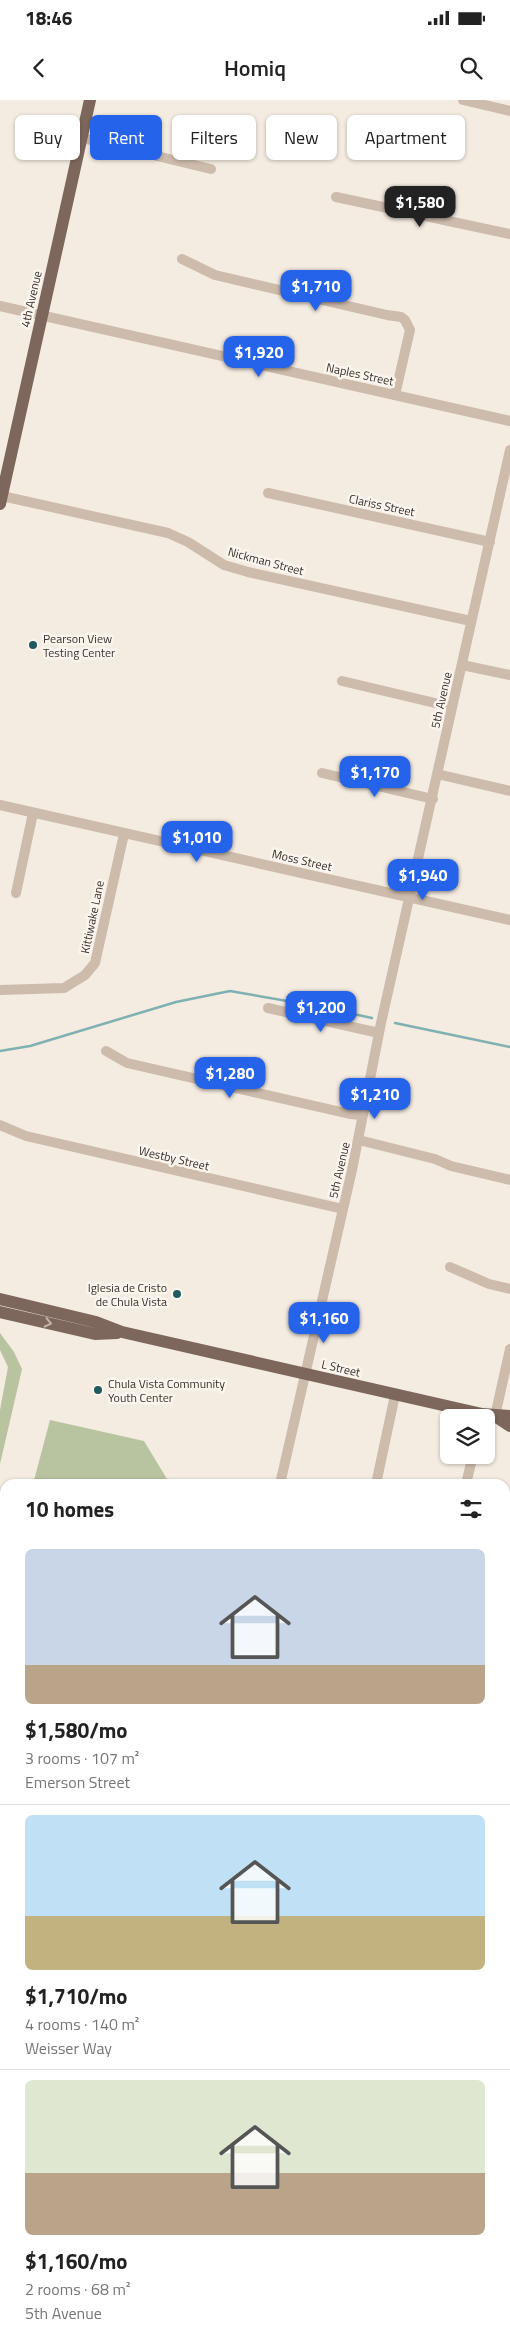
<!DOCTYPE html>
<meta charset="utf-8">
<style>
:root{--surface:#fff;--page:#f6f6f6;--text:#222;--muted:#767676;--line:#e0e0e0;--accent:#2563eb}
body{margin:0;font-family:"Titillium Web",sans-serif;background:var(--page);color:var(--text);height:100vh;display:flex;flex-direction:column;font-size:19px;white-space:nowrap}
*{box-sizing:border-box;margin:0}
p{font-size:16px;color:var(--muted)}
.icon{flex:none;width:28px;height:28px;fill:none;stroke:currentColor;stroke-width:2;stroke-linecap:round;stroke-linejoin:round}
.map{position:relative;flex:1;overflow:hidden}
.sheet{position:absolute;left:0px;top:1379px;width:510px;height:866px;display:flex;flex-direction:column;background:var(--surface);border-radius:15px 15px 0 0;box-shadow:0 1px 4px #0004}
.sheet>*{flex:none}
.top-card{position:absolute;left:15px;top:15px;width:480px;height:45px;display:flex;gap:10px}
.buttons{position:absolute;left:440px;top:1309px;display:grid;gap:10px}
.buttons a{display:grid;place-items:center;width:55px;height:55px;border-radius:8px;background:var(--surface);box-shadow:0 1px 4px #0004;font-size:25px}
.price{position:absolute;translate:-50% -42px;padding:0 11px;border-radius:10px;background:var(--accent);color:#fff;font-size:16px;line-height:32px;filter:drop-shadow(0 1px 2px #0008)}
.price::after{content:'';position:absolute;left:50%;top:30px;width:15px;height:11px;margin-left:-8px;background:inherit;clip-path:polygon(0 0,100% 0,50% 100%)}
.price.current{background:#222;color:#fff}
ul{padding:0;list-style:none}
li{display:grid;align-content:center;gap:10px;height:265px;padding:0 25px}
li+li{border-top:1px solid var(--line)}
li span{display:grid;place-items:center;height:155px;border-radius:8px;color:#555}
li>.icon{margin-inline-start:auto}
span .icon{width:90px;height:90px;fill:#fffc;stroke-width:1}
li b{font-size:21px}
h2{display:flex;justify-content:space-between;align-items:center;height:60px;padding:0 25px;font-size:21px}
.chip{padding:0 18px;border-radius:8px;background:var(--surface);box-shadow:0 1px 4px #0004;font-size:18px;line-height:45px}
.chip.current{background:var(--accent);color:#fff}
.status{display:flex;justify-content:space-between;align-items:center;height:35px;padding:0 25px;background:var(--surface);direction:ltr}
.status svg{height:14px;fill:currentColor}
header{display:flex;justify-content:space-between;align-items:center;height:65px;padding:0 25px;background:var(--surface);font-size:22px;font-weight:600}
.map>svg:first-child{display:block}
</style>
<div class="status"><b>18:46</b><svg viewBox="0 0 49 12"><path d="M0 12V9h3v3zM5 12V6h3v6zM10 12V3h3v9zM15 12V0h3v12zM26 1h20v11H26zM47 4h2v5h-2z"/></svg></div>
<header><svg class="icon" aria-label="back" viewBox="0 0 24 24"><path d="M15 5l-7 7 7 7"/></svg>Homiq<svg class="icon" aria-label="search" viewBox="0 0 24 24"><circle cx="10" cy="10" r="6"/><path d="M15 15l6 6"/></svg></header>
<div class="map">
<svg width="510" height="2244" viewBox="0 0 510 2244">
<rect width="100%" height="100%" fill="#f4ebe1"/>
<path fill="#b8c4a0" d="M0,1233L14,1252L22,1269L0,1364V1310L8,1267L0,1250Z
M50,1320L144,1341L170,1384H33Z"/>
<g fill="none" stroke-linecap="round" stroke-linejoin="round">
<path stroke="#7fb0b2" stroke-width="2.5" d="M395,923L510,947
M0,951L30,946L176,902L230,891L316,906L372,918"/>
<path stroke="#cdbbac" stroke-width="10" d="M463,0L510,11
M82,38L211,69
M336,97L510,134
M182,159L215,175L387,215L401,217L405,220L410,230L395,295
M0,206L510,321
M268,393L490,442
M2,396L168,433L188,442L224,465L248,472L471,521
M462,565L510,575
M342,581L452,607
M322,673L433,699
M437,674L510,691
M0,705L510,820
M16,793L33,713
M0,890L64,888L85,875L95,863L124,734
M268,908L379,933
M106,951L127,963L350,1014L363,1015
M0,1025L26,1036L343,1109
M359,1040L435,1059L451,1066L510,1080
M450,1167L489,1184L510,1189
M495,1316L510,1249
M280,1384L352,1070L381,923L510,350
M376,1384L395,1295
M466,1384L473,1355
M505,1570L510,1571
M0,1707L5,1708
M0,1742L5,1720
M505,1820L510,1821
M0,1961L5,1963
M505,2072L510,2051
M0,2161L5,2139
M0,2204L5,2205
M160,2240L177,2244
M84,2244L85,2240"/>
<path stroke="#7d675c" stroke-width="12" d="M0,404L90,0
M0,1199L96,1222L122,1232L482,1314L510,1316
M0,1212L95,1234L117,1233
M495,1316L510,1326"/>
</g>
<defs><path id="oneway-chevron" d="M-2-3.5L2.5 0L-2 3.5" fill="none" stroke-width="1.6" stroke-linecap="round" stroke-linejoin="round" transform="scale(1.25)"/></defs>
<use stroke="#c2b5ac" href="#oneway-chevron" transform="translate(48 1223) rotate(13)"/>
<g fill="#1f5a5e" stroke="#fbf5ee" stroke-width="2">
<circle cx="33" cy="545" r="5"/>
<circle cx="177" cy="1194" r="5"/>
<circle cx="98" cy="1290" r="5"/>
</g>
<g text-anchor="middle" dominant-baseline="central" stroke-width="5" stroke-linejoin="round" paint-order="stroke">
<g font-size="12" fill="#3b302b" stroke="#fbf5ee">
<text transform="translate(31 199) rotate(-77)">4th Avenue</text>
<text transform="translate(360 274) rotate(12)">Naples Street</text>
<text transform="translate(382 405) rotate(12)">Clariss Street</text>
<text transform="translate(266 461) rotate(15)">Nickman Street</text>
<text transform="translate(441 600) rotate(-77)">5th Avenue</text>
<text transform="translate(302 760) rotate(13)">Moss Street</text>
<text transform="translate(92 817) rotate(-78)">Kittiwake Lane</text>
<text transform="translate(174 1058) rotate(13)">Westby Street</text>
<text transform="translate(339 1070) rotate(-77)">5th Avenue</text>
<text transform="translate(341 1268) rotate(13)">L Street</text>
</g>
<g font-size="12" fill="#3b302b" stroke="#fbf5ee" text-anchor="start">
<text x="43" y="538">Pearson View<tspan x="43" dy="14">Testing Center</tspan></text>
<text x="167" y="1187" text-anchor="end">Iglesia de Cristo<tspan x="167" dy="14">de Chula Vista</tspan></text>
<text x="108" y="1283">Chula Vista Community<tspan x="108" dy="14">Youth Center</tspan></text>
</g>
</g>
</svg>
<div class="buttons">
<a><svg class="icon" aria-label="layers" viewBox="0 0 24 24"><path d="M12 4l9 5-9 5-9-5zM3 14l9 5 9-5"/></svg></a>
</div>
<b class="price current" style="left:420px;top:128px">$1,580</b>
<b class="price" style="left:316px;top:212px">$1,710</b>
<b class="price" style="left:259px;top:278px">$1,920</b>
<b class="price" style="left:375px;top:698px">$1,170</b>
<b class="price" style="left:197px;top:763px">$1,010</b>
<b class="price" style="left:423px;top:801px">$1,940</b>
<b class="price" style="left:321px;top:933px">$1,200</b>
<b class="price" style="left:230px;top:999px">$1,280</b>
<b class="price" style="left:375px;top:1020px">$1,210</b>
<b class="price" style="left:324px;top:1244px">$1,160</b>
<div class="top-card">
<a class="chip">Buy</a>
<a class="chip current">Rent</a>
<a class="chip">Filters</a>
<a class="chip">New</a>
<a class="chip">Apartment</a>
</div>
<section class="sheet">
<h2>10 homes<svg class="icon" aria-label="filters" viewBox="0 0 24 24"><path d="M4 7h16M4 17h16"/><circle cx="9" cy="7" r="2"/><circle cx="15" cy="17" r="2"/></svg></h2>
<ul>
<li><span style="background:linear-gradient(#c9d6e8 75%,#b9a48a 0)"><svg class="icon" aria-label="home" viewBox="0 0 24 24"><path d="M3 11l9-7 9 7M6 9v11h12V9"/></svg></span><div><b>$1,580/mo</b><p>3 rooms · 107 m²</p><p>Emerson Street</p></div></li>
<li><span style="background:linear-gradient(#bfe0f5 65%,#c2b280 0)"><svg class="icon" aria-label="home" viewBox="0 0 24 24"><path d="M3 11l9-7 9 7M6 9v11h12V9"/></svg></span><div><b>$1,710/mo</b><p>4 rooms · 140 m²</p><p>Weisser Way</p></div></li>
<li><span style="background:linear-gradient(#dfe7d0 60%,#b9a48a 0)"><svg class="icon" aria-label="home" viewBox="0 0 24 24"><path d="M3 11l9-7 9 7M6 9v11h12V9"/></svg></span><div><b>$1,160/mo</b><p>2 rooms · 68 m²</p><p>5th Avenue</p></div></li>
</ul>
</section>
</div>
